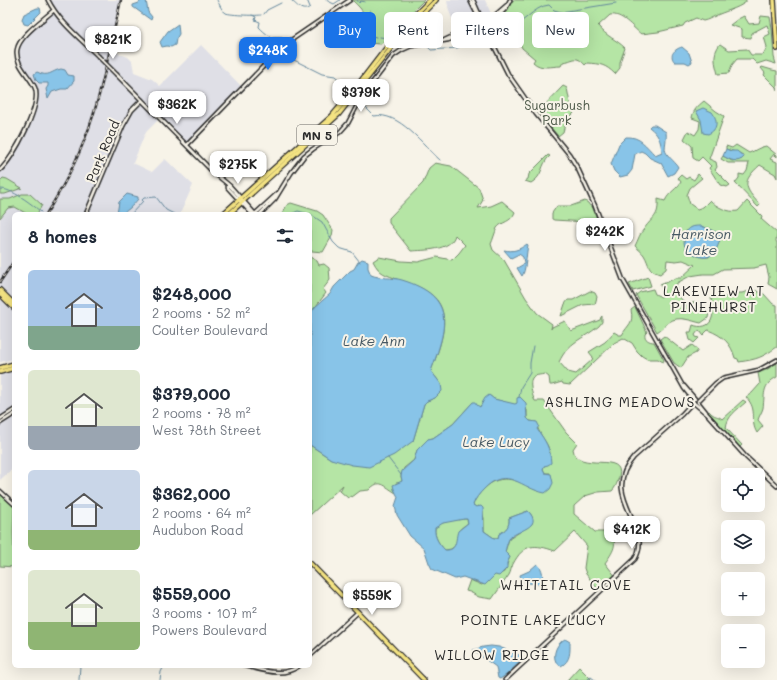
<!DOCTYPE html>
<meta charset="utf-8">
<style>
:root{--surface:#fff;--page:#f6f6f7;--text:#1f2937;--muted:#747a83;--accent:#1a73e8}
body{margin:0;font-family:Mali,sans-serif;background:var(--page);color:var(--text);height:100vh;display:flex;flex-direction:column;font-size:15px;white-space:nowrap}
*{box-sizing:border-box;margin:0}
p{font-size:13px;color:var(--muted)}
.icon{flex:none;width:22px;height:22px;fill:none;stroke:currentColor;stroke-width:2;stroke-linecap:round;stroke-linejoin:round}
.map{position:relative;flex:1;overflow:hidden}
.details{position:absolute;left:12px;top:212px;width:300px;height:456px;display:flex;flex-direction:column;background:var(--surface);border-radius:6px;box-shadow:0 4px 16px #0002}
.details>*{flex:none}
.banner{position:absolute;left:324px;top:12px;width:380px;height:36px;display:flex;gap:8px}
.buttons{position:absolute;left:721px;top:468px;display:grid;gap:8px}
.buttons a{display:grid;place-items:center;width:44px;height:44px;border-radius:6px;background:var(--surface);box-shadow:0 4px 16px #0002;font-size:20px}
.price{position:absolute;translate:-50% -34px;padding:0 9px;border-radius:8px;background:#fff;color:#222;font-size:13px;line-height:26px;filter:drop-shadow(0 1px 2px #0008)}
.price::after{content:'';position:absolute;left:50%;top:24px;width:12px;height:9px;margin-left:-6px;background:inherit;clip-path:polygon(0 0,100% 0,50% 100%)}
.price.selected{background:var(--accent);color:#fff}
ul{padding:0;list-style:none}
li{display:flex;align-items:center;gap:12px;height:100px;padding:0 16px}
li span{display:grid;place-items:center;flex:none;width:112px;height:80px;border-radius:6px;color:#555}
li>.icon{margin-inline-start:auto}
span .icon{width:48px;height:48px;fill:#fffc;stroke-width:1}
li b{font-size:17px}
h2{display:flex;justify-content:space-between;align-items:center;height:48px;padding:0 16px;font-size:17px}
.pill{padding:0 14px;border-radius:6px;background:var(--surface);box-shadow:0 4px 16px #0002;font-size:14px;line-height:36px}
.pill.selected{background:var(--accent);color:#fff}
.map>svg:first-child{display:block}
</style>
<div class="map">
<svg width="777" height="680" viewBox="0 0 777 680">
<rect width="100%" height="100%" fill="#f7f3e8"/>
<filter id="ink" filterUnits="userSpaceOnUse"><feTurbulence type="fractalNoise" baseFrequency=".025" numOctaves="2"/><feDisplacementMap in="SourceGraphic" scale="8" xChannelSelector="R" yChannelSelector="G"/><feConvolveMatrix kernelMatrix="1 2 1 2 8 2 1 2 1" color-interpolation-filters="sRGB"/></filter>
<g filter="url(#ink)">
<path fill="#dfdfe6" d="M48,0H121L110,50L128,57L132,61L134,72L152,79L160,86L201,45L243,88L187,145L160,118L147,131L144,136L133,163L152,172L165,159L193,185L180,214H14V359L0,362V170L9,165L11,157L31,116L36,92L17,56L19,45L26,35L53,10Z
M449,0H485L492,16L459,32L457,31L449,11L447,1Z
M14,368V467L0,480V372Z"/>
<path fill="#b5e5a5" stroke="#708868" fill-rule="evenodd" d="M353,0H424L391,33L381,44L352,42C360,21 376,22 353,1Z
M513,0H746V2C737,9 725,11 715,16C711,18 708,20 703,21L696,18L685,23L683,26L658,32L641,34C632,27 622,13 610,15L598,26C607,37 616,39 625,48L620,62V68L615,74C605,64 600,64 587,63L585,65C576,54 573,61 563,62L561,66C552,66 541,70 533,62L535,59L522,48L516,34L513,33L495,42L488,25L505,14Z
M744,16L749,24L759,23L761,16L770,17L772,29L774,57L776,64L766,61L757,64L752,59H737L732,65L729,73L718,74C715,63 712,54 720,44L729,50L747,49L751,55H762L764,53L767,47L764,37L770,34L767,25L752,33L751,38L742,37V29L730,25L738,19Z
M762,67L772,70L777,71V91L776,87L764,75L765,73L761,68Z
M563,86L567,88L571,109L574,113L566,121L563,132L558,136L538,112Z
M704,101L716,111L724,116L709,159L716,162L717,167L715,170L730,185L727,187L720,185L709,168L711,166L702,157L698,161L693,158L692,146L684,139L688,131L695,135L699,129L700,121L692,118C693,110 698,106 704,101Z
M736,145L749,153C755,151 759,147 766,146L777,155V157L774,154L770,159L777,162V178L775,174L760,165C741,182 744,187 760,205L758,207L735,183L739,178V174L744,175L747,171L749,163H728L721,159L723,156L732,161L742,159L743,155L739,153L726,149V146L732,148Z
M548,155L550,156C540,164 544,176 531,183L525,181L528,179L529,174Z
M435,163L451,166L479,188L483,200L478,208L491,206L502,201L515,212C511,223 502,221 497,228C495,232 493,240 491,244L493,250L504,260L526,298L537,313L552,324L551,329L552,327L565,321L571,331L600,320L601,317L602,316V322L599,326C582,340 569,341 559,362L568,372L576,374L592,360L593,357L589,352L605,342L614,332L619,335H622C628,324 634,324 631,310L635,307L647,332L645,334C644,339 649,342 654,342L664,360L663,362L658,359H647L642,356L637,351L632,343L623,338L614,343L570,385L563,384L562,382L552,385H550L549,377L545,374C541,375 534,375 532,378C529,383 532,394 534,399L535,401H544L566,432L577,443L573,449C576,474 626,450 619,477C617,483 616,487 612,491L598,492L585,496L574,506V514L595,532H609C620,543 612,553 605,563L616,577L600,592L586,574L584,568L587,546L575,532L555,551C535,544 524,543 513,564C511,567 511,572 509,575C503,583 498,591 492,599C488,598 483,598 479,597C474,595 472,592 466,591L470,580L482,585C485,582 489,578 492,576C496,573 501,575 504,572C507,568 507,562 510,557L505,552L509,539L532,524C533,518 532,515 528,511L509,518C510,526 506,530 499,534L498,538H494L484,531V518L479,506L476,507L473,505C475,498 479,494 484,489C501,471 521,481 539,492L550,473H545L543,469L550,452C547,441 538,434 536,422L530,421L527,418V410L517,403L515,405L494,399L490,396L479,407L473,402L453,424L433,438L428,439L417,450L414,460L404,468L401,476L402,481L400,483H396L394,489L396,493C384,486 380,478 369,490L360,491L352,497L351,496L348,498L340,491L343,485L310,515V445L331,459L413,441L424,404L427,401L435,398L441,384L431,371C440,346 456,310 428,292C419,286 409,283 399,280C386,274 380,275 373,261L379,257L401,261L418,262L437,257L452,260L459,253L465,245L455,235C451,251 424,250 411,251L389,223V218L423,183L429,168Z
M698,174L702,178L690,188L687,195L690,204L697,209L703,207L710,200C716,207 729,213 738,211L747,201L762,216L761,219L777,233L776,241L777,243V289L768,284L769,277L766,265L754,268L723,269L714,274H703L690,276L677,283C675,293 679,297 686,304L698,302V307L700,308L701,311L709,312L708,318L701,323C691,321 679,315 669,322C665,325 662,329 657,332L636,295L640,292L653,289L655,294L661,297L664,292L660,285L676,278H681L695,265L683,260L676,261L667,260L666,269L660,274C647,270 650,265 644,255C642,252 638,249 635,246C638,240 640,233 644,229C653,216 659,218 658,199L665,201C669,192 677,189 681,182L678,178L681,175L686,179L689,177L694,180ZM709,228L714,232L719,233L721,237L719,242L709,257C693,259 680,246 686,231Z
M3,178L7,179L22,188L5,194H0V181Z
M22,194H30L42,205L37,214H27L15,207L8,208L0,218V199H10Z
M585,201L588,203L590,206H592L601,229L598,236L595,238L590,234V231L593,229V226H589L587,224V222L554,220L552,219V213L557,206H571Z
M291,203L317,211L323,215L333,230L332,236L323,252L312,251L310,253V214H282L287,205Z
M310,257L317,261L319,265L324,264L329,268L330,280L323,289L326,293L310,314Z
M648,277L651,286L633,291L629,284Z
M754,290L764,294L773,304L777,305V347C761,358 758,359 739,362L738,359L735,358C731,343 723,336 708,330L703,335L701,332L698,331L695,335L696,337L699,338L694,343L690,340L688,332H691L693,325C700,328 710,327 712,318C714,312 712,304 711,298L725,297L733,293H742Z
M590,291L595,293L597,297L595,304L583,305L561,316L565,304L568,300H573Z
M664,336L683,351L692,345L698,350L696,353L688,357L681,368L674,363L660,339Z
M777,363V377C762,385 765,393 763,408C762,412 759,416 758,420L763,426L757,433C749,420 759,411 746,397L752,393L760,384L758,373L766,370Z
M743,400L746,402C737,410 727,416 726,428L742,445L740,447L708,412L709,411C715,418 718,415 722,419Z
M0,491L14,504L13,532L14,567L0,566Z
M464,519H467L468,523C455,532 459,531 456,545L451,549L445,550C439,544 434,537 435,528C441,521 455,520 464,519Z
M579,667L592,680H567Z"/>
<path fill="#88c4e8" stroke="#63879c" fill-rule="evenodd" d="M141,0H146L148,12L152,17L151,20L133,7V5L139,3Z
M37,8H40L41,12L28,25L24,24L22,19L24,14Z
M178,24L179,34L176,39L175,45L171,47L167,46L162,47L160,42L168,31Z
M682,47L689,53L692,62L689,64L685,62H675C668,55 675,49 682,47Z
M61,69L65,70L68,75L74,76V81L67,89H61L52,92L48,99L46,89L48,86V83H39L36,80L34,74L37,72C49,78 51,71 61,69Z
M703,108L712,112C718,120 718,130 708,134L703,133L701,120L696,111Z
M651,125H655L666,132C667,138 665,144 665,149C666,156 675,161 678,167L674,173L668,176L661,163L650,158L645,153L641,151L635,154L632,170L628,175L620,177L614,171L611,164L619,144L626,137C640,136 646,146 655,155L662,152C661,140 658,134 649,127Z
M726,149L731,151H737L744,157C738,164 730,160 723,156Z
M127,194L138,197V199C133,205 126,214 117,214L119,202Z
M701,226C708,228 713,232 720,233L721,235C718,250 711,264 694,254C692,253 688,251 686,249C682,242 684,230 692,227C694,226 698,226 701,226Z
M527,244L528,245C526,254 526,271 522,276L517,268L524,264L523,257L519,254L511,258L504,250C513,252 519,250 527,244Z
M362,259L368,261V268L371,275C381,279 392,277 402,280C457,297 447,327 431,371L441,384L442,391L435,398L427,401L424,404L413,441L394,455L369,467L352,465L331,459L310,445V314L315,307L330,294L334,287L350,271L354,269L358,262Z
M489,395L494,399L515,404L517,403V398L520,397L526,403L527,418L530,421L537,422L539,426L537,429C546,442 550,447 551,463L548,465L544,466L543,469L545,473L551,474L553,483L550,489L545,493C522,489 507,465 484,489C479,494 475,499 473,505L476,507L481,506L483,508L484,531L494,538H498L499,534C506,530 510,526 509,518L528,511C545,528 515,530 509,539C507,543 506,548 505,552L510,557L507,563V568L499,576L495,575L485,585L463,577L455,579L432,569L429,563L424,548L410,536L397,515L395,506L398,497L394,489L393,485L402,481L401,476L402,471L414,460L417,450L428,439L433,438L453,424L473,402H475L477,405L480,407L485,398ZM464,519H467L468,523L458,531C455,539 458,551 445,550C439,544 434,537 435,528L443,523Z
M537,564C543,568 544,578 541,584L527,583L521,579L520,575L529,571Z
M565,639L570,642C570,651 571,661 561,666L556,662C552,654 557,643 565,639Z
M491,646L499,647L519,655L521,657V661L506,675L500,679L498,678L496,667L478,654L473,650L483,647Z"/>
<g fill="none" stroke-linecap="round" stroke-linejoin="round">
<path stroke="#63879c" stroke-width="1" d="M217,0C220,5 221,10 226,13C230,15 259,16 261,15
M291,0C297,5 302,13 310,7L307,0
M326,0L334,4L340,0
M357,0L359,3L361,1L365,2
M370,10L371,28L369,31L372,36L376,37
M264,14L267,10L281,3
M252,15L256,17L255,20L260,22L259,27C265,33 272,40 281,37L285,41
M410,36L418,37L424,41
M380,37L387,38
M495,37L497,35L503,32L505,28C523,27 533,6 549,5L554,10L561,12L616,3
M288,46L289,48
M428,47L431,50L457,48L465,44L475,43L485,40L490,43
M290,48L294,60L322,74L335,76L347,87
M364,106L374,116C399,111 423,145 440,160
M0,189C11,188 32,204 41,212
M131,214L143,201L142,200L144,198L156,197L166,210L174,214
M291,214L298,211L309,214
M310,214L322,222L333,242L339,248L352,252L360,262
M519,397L521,387L530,373V363L533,346
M388,458L401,475
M588,679L591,677L595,680
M79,680L80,666
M160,680L161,672L164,666"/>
<defs>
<path id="minor" d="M48,0C59,22 81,39 98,56
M470,0L486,32
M473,0L488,34L508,74L536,114L569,154L578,169L595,206L623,280L684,388L691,397L694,403L707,414L746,457L777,486
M445,40L492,18L507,5
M117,75L212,171L230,186L255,214
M187,145L284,45L350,0
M0,170C13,159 42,105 35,88C30,76 15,65 17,50C19,36 43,20 54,10
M228,186V188L252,214
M86,214L123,126L132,110L142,100
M255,214L278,193
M260,214L275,199L291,173L304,156L313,149L340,132L348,123L362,96L393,56L402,50L411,46L448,40L461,35L497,17L506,8L510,0
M684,386L695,399
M698,401L716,383L723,378L759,370L777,360
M698,402L706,412
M0,419L14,410
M0,423L14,414
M0,491L14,504
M310,656L358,612
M245,666C263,670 282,678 299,666
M505,680L635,559C655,525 598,497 634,457L682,414L693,402"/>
<path id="major" d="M774,0L777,49
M223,214L332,116L350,95L400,30L430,0
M229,214L339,114L403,33L436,0
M0,290L14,304
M0,294L14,308
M0,368L14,364
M0,372L14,368
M310,563L424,680"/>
</defs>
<use href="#minor" stroke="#2b2b2b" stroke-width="5.5"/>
<use href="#major" stroke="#2b2b2b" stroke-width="6"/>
<use href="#minor" stroke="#f7f3e8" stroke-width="2.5"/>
<use href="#major" stroke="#f4e382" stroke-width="3.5"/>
<defs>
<path id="rail" d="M46,214C66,183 82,151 93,116C105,78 112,38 121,0
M0,282L14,261"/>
</defs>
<use href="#rail" stroke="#2b2b2b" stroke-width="2.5"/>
<use href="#rail" stroke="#f7f3e8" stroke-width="1" stroke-dasharray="3" stroke-linecap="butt"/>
<defs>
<path id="minor-bridge" d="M98,56L117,75"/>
</defs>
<use href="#minor-bridge" stroke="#2b2b2b" stroke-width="5.5" stroke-linecap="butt"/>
<use href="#minor-bridge" stroke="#f7f3e8" stroke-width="2.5"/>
</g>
</g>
<g text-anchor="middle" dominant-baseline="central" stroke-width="4" stroke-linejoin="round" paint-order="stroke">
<rect fill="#f7f3e8" stroke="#686764" stroke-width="1" x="297" y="125" width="40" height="20" rx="3"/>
<g font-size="12" font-weight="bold" fill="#2b2b2b">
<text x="317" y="135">MN 5</text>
</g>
<g font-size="13" fill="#4e5a4a" stroke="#f7f3e8">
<text x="557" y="104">Sugarbush<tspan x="557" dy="15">Park</tspan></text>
</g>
<g font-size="13" fill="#2b2b2b" stroke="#f7f3e8">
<text transform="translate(102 151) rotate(-67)">Park Road</text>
</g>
<g font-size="14" font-style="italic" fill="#475964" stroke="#f7f3e8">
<text x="701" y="233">Harrison<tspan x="701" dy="16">Lake</tspan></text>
<text x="374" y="340">Lake Ann</text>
<text x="496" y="441">Lake Lucy</text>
</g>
<g font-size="14" letter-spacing="1" fill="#2b2b2b" stroke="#f7f3e8">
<text x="714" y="290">LAKEVIEW AT<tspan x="714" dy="16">PINEHURST</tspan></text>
<text x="620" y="401">ASHLING MEADOWS</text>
<text x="566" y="584">WHITETAIL COVE</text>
<text x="534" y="619">POINTE LAKE LUCY</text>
<text x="492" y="654">WILLOW RIDGE</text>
</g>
</g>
</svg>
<div class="buttons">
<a><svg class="icon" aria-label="locate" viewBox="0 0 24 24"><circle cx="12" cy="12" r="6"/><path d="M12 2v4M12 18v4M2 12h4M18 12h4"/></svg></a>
<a><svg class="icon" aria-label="layers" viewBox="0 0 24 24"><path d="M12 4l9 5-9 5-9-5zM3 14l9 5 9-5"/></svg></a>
<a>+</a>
<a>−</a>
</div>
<b class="price" style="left:113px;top:60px">$821K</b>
<b class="price selected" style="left:268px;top:71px">$248K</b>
<b class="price" style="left:361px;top:113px">$379K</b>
<b class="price" style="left:177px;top:125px">$362K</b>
<b class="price" style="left:238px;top:185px">$275K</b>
<b class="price" style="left:605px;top:252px">$242K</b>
<b class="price" style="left:632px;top:550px">$412K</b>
<b class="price" style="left:372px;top:616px">$559K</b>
<div class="banner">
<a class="pill selected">Buy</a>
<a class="pill">Rent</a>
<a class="pill">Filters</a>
<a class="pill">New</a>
</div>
<section class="details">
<h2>8 homes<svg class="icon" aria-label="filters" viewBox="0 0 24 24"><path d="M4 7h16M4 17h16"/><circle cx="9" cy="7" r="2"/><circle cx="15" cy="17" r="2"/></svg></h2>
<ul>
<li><span style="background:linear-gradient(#a9c7e8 70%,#7fa58c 0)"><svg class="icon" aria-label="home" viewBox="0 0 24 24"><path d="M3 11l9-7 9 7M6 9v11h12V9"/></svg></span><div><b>$248,000</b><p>2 rooms · 52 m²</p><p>Coulter Boulevard</p></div></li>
<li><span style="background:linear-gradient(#dfe7d0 70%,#9aa5b1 0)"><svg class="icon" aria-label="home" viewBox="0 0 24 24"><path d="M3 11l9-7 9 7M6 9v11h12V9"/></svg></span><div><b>$379,000</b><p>2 rooms · 78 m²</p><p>West 78th Street</p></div></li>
<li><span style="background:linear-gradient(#c9d6e8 75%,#8fb573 0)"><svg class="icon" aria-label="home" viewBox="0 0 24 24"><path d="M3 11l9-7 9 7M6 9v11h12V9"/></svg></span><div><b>$362,000</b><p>2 rooms · 64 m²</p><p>Audubon Road</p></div></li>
<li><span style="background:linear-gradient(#dfe7d0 65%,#8fb573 0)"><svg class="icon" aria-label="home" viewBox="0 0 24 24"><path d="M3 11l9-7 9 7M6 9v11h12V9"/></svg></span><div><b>$559,000</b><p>3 rooms · 107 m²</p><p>Powers Boulevard</p></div></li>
</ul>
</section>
</div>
